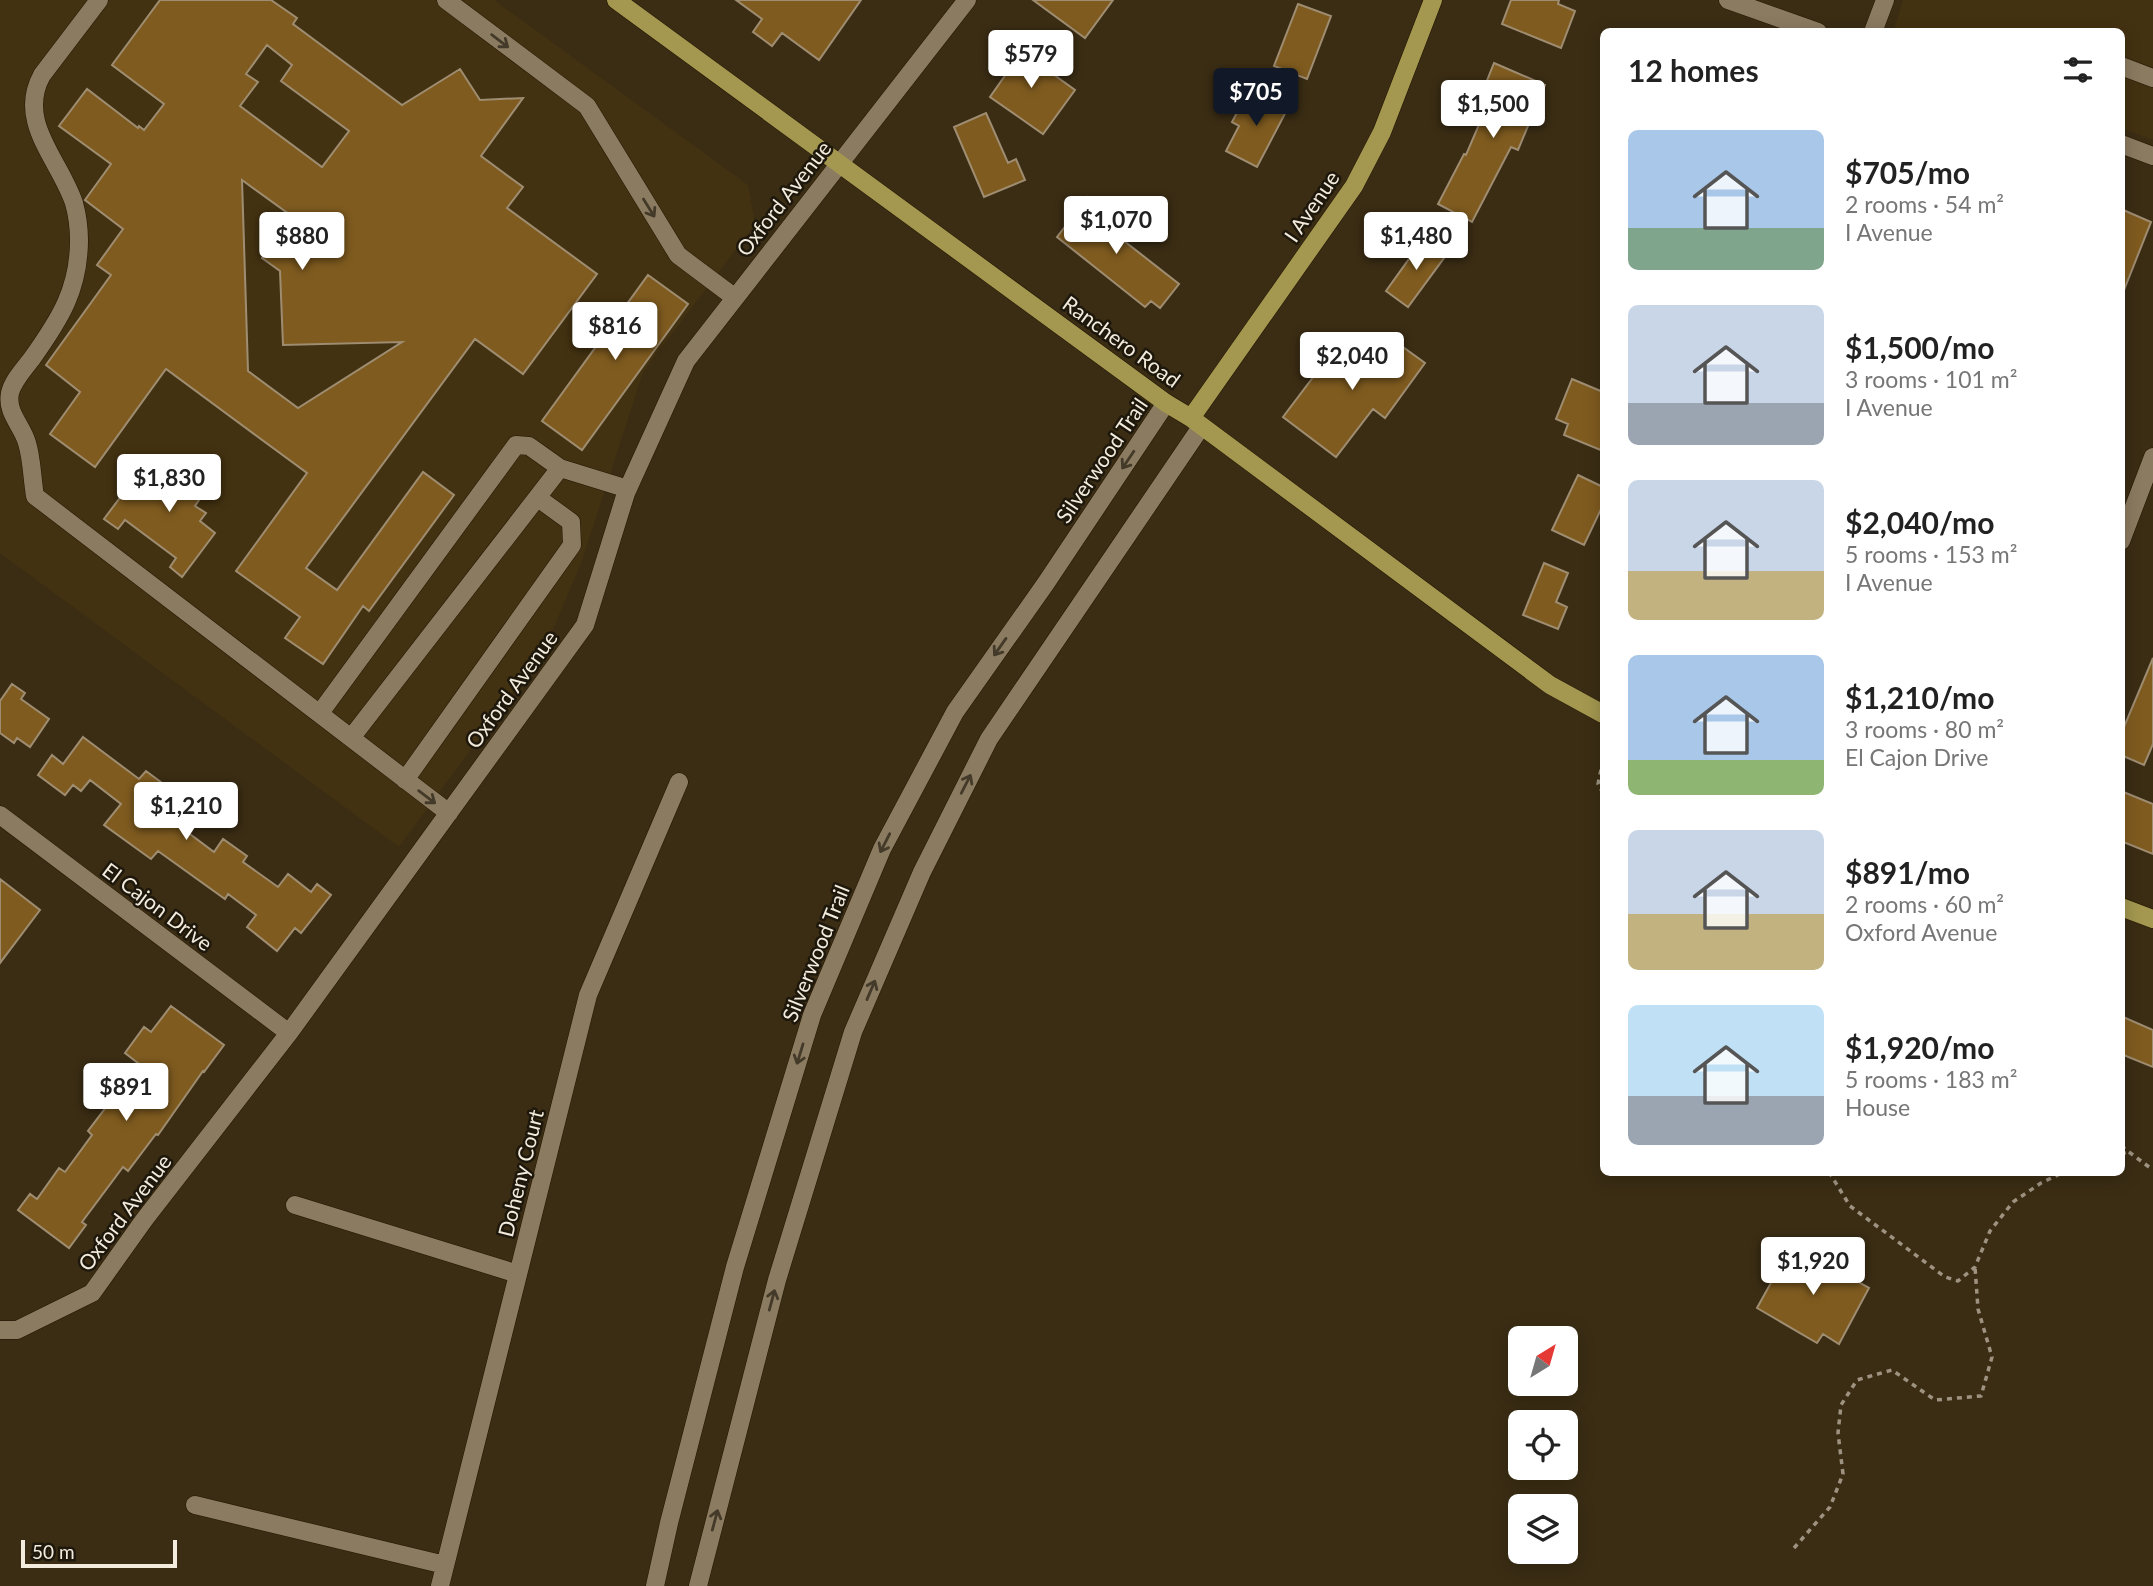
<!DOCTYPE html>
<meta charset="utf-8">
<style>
:root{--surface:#fff;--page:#f6f6f6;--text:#222;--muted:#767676;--accent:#111827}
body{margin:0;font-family:Lato,sans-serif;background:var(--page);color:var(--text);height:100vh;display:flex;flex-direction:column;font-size:26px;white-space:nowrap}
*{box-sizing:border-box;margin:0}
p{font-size:23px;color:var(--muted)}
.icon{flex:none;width:38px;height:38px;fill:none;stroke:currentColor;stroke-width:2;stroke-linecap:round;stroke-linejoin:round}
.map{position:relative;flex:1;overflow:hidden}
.drawer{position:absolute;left:1600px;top:28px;width:525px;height:1148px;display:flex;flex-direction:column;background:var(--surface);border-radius:10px;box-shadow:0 4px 18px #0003}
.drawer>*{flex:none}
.needle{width:46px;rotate:37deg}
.tools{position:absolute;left:1508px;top:1326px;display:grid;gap:14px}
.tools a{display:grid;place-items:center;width:70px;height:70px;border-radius:10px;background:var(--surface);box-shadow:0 4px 18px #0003;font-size:35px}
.scale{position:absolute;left:21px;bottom:18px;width:156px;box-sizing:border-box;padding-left:7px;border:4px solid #f3ebdc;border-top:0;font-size:19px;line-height:24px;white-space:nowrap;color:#f3ebdc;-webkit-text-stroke:5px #1d170c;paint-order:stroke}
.price{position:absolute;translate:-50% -60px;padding:0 16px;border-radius:7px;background:#fff;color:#222;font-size:23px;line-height:46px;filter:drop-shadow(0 2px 4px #0008)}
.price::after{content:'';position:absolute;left:50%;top:42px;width:21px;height:16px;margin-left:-10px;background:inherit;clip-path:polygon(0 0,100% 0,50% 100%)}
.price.selected{background:var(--accent);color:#fff}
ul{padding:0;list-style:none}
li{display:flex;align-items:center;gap:21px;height:175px;padding:0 28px}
li span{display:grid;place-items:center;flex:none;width:196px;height:140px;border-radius:10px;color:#555}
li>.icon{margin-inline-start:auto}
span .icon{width:84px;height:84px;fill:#fffc;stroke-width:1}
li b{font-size:30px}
h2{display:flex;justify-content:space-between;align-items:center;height:84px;padding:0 28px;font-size:30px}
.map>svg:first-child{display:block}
</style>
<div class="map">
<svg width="2153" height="1586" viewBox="0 0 2153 1586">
<rect width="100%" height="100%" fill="#3b2d14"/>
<path fill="#433211" d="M0,0H494L748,185L755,224L643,372L582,561L545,648L399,847L0,553Z
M1903,0H2153V140L2121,128V32H1893Z"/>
<path fill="#7f5b1f" stroke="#9f8d72" stroke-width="2" fill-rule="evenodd" d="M160,0H271L297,18L293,24L402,105L460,69L480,100L523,98L481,156L523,187L507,208L597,274L523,374L475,339L306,568L337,590L423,472L454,495L369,611L363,606L323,664L285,638L300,617L236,571L307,473L166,369L95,467L50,434L80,392L46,365L111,275L97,265L123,229L85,200L111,164L59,126L87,89L138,128L139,126L144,130L164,104L112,65ZM267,45L292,65L281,81L349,131L322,167L240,106L258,82L246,74ZM242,180L293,217L262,258L280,271L283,345L402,342L298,408L248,371Z
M736,0H861L819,60L782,33L772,46L753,32L762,19Z
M1033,0H1113L1085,38Z
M1511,0H1559L1558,4L1575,11L1561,48L1502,24Z
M1298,4L1331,16L1307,79L1274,66Z
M1016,41L1035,55L1032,59L1075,90L1043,134L990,97L1011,67L1002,60Z
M1494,63L1545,85L1518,150L1511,147L1472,222L1438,204L1464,154L1466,155L1493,92L1484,88Z
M1260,90L1289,106L1257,167L1226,151L1239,126L1232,122L1243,101L1252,106Z
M986,113L1008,163L1016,159L1025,180L984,197L954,127Z
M1088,197L1112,216L1105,226L1179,284L1160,308L1151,301L1145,307L1057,237Z
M2121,209L2151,222L2122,295L2121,294Z
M1424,238L1447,254L1408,307L1386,291Z
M648,275L688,304L582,450L542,421Z
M1385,334L1425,363L1385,418L1373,409L1336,457L1283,417L1339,343L1364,362Z
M1572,379L1603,392V451L1564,435L1568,424L1556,419Z
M190,459L215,477L195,506L206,513L200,521L215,533L182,577L170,567L176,558L125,520L118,529L104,519L137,475L152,486L157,477L170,487Z
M1578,475L1603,487V505L1584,545L1552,530Z
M1544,563L1568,573L1556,602L1567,607L1558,629L1523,615Z
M2153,658V744L2144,765L2121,755V734Z
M12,684L25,693L21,699L49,719L30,747L17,738L14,743L0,733V701Z
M83,737L139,779L146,771L193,806L178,825L214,852L223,839L247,856L243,862L278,887L288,874L311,892L317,884L331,895L301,933L295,928L277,951L247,927L256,915L228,894L225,899L158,851L151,859L104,825L121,804L90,780L81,791L73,785L65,795L38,775L52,755L63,764Z
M2121,791L2153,804V854L2121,841Z
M0,879L40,910L0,963Z
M171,1006L224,1045L204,1072L203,1071L158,1135L156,1134L128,1171L123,1167L82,1222L86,1225L69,1248L18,1210L30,1194L37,1199L59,1168L65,1172L92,1135L88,1131L120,1089L124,1092L143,1067L125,1053L144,1027L151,1032Z
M2121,1016L2153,1030V1067L2121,1054Z
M1825,1251L1851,1266L1846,1275L1869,1288L1839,1344L1823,1334L1817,1343L1757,1308L1772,1281L1763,1276L1771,1261L1780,1266L1787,1254L1814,1270Z"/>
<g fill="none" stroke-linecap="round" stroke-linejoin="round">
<defs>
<path id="minor" d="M99,0L42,75C16,122 60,160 74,203C77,214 79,229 79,240C79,289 60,319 33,357C25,368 13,380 10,393C6,413 22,425 27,443C32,459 32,478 35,496L449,813
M446,0L587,106L678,255L734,297
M1728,0L1818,32
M1873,32L1885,0
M2121,66L2153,78
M2121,144L2153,156
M2121,541L2153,457
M320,713L516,445L529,446L560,468L628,489
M351,738L560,468
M405,780L572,545L571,522L538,498
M0,815L289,1033
M295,1205L518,1274
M0,1330H17L92,1293L144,1220L289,1033L585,625L626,493L686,361L967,0
M195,1505L445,1565
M440,1586L588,995L679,782
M655,1586L669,1523L735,1267L812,1015L882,849L955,712L1046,583L1166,403
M698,1586L777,1280L853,1032L922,872L989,739L1201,427"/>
<path id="major" d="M616,0L1166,403L1191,418L1550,685L1603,714
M1191,418L1354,186L1382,132L1433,0
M2121,907L2153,919"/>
</defs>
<use href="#minor" stroke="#221500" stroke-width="19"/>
<use href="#major" stroke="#221500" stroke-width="19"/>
<path stroke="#9e9380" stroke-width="3.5" stroke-dasharray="5 5" stroke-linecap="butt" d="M1603,760L1598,784L1603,793
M2121,1146L2153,1170
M2121,1154L2128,1152
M1829,1172L1850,1206L1945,1277L1958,1281L1975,1267L1990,1231L2013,1202L2041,1183L2064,1172
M1794,1548L1830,1507L1843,1474L1838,1433L1841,1405L1857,1380L1892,1370L1935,1400L1981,1396L1992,1357L1978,1309L1975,1267"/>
<use href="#minor" stroke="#8b7b60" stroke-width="18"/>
<use href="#major" stroke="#a49850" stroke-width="18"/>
</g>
<defs><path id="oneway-shaft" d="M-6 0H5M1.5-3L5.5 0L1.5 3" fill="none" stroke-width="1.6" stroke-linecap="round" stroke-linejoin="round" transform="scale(1.75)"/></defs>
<g stroke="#443a29">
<use href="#oneway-shaft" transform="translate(500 41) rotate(37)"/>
<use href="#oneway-shaft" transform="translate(649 208) rotate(58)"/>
<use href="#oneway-shaft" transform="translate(1128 460) rotate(124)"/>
<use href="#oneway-shaft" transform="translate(1000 647) rotate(125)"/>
<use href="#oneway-shaft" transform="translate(966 784) rotate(-63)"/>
<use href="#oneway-shaft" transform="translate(427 797) rotate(37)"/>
<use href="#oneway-shaft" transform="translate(885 843) rotate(117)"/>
<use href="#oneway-shaft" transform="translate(871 990) rotate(-67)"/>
<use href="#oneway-shaft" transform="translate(800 1054) rotate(107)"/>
<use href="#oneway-shaft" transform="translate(772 1300) rotate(-75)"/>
<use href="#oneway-shaft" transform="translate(715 1520) rotate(-75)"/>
</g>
<g text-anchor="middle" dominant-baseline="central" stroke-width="5" stroke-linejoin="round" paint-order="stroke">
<g font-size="21" fill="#f3ebdc" stroke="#1d170c">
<text transform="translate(783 198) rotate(-52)">Oxford Avenue</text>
<text transform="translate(1311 206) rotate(-56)">I Avenue</text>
<text transform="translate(1122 341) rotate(36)">Ranchero Road</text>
<text transform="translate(1101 460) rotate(-56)">Silverwood Trail</text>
<text transform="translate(511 689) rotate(-54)">Oxford Avenue</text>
<text transform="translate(158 906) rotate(37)">El Cajon Drive</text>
<text transform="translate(815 953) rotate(-68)">Silverwood Trail</text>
<text transform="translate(520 1173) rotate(-76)">Doheny Court</text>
<text transform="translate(124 1212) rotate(-53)">Oxford Avenue</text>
</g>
</g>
</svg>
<div class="tools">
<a><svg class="needle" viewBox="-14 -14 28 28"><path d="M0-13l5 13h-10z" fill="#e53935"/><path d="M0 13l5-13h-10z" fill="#767676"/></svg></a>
<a><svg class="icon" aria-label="locate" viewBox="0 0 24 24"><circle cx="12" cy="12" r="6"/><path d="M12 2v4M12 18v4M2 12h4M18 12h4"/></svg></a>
<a><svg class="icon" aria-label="layers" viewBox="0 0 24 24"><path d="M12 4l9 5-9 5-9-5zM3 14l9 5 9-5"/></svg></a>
</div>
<div class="scale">50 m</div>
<b class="price" style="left:1031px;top:90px">$579</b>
<b class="price selected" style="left:1256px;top:128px">$705</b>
<b class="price" style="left:1493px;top:140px">$1,500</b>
<b class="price" style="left:1116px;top:256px">$1,070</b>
<b class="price" style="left:302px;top:272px">$880</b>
<b class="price" style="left:1416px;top:272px">$1,480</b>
<b class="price" style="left:615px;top:362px">$816</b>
<b class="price" style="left:1352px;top:392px">$2,040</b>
<b class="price" style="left:169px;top:514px">$1,830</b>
<b class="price" style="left:186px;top:842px">$1,210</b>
<b class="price" style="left:126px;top:1123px">$891</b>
<b class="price" style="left:1813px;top:1297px">$1,920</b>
<section class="drawer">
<h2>12 homes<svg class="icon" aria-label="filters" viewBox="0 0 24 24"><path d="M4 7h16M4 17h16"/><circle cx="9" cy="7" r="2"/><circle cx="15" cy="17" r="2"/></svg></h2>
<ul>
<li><span style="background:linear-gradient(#a9c7e8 70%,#7fa58c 0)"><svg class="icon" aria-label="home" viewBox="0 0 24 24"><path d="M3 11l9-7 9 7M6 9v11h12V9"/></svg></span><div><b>$705/mo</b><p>2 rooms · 54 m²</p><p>I Avenue</p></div></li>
<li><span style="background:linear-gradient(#c9d6e8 70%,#9aa5b1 0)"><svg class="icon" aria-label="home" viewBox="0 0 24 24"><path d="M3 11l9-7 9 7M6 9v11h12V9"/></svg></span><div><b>$1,500/mo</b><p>3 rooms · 101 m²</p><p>I Avenue</p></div></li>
<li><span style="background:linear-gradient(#c9d6e8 65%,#c2b280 0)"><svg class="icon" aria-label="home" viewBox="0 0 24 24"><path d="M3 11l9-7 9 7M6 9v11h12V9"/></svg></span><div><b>$2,040/mo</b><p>5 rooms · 153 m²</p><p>I Avenue</p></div></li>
<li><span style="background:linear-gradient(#a9c7e8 75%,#8fb573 0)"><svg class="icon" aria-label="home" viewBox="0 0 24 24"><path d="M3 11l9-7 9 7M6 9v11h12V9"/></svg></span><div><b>$1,210/mo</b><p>3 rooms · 80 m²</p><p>El Cajon Drive</p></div></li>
<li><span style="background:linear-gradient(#c9d6e8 60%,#c2b280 0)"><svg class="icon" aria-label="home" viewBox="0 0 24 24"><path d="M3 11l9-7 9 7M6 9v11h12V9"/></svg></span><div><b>$891/mo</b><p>2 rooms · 60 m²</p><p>Oxford Avenue</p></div></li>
<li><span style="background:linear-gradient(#bfe0f5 65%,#9aa5b1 0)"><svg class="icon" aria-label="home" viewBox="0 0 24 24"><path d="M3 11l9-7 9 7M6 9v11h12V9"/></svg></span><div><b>$1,920/mo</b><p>5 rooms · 183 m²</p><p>House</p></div></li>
</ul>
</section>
</div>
